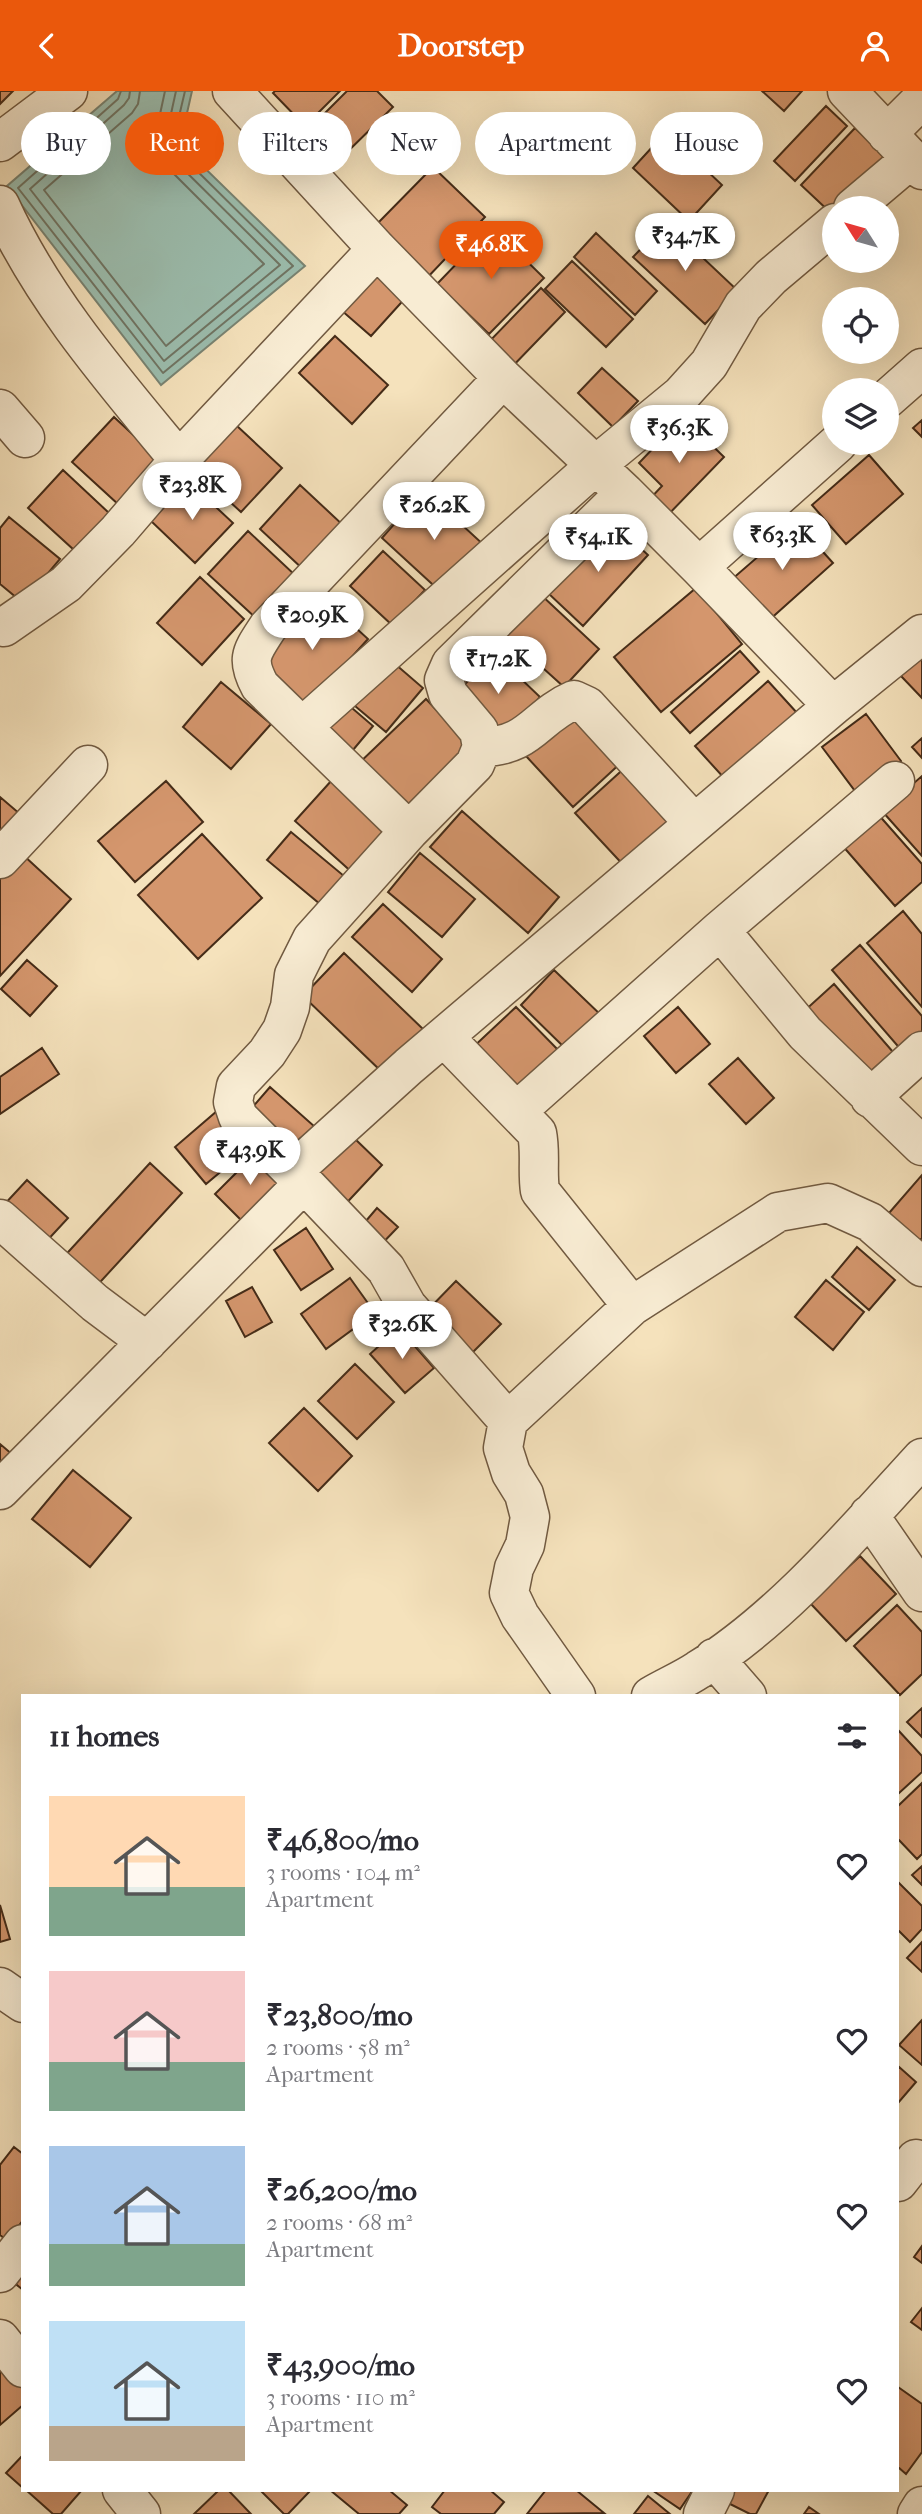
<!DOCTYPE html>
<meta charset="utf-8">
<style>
:root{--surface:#fff;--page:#f2f2f3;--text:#2b2b33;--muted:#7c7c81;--accent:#ea580c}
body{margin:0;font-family:"IM FELL French Canon",serif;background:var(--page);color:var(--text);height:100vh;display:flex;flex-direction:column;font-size:26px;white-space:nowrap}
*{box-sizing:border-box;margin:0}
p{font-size:23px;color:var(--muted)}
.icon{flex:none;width:38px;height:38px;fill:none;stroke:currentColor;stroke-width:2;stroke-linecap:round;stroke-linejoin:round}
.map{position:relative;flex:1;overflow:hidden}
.sheet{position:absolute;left:21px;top:1603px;width:878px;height:798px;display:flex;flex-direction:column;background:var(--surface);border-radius:0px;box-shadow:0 7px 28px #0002}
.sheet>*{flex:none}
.guide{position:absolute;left:21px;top:21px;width:880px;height:63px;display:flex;gap:14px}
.needle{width:46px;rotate:307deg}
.buttons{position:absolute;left:822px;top:105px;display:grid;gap:14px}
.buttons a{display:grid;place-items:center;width:77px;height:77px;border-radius:50%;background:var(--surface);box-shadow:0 7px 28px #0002;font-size:35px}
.price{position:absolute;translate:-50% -60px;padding:0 16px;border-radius:24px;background:#fff;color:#222;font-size:23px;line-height:46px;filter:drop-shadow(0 2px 4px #0008)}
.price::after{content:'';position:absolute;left:50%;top:42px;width:21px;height:16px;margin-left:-10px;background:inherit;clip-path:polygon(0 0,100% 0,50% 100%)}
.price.on{background:var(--accent);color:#fff}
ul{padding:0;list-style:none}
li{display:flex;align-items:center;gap:21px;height:175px;padding:0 28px}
li span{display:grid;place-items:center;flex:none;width:196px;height:140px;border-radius:0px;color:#555}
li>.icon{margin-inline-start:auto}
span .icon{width:84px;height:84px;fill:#fffc;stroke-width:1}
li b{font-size:30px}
h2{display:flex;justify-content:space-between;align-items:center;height:84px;padding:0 28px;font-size:30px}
.pill{padding:0 24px;border-radius:32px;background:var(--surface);box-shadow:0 7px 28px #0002;font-size:24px;line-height:63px}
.pill.on{background:var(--accent);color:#fff}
header{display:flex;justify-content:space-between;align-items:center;height:91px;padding:0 28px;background:var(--accent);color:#fff;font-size:32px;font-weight:800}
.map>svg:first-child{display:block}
</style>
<header><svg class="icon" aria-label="back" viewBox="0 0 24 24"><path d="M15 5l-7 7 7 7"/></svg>Doorstep<svg class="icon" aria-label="person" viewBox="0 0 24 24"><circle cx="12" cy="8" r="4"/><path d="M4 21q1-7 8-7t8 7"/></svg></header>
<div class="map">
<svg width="922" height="2423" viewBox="0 0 922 2423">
<rect width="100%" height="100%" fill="#f5e2bc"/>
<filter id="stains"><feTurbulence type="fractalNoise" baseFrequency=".00286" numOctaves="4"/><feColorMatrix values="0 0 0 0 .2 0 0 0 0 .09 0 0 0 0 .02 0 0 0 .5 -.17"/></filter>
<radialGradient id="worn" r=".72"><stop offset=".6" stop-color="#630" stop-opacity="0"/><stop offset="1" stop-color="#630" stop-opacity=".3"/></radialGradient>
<path fill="#9cbeaf" stroke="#798473" stroke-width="2" d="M117,0H192L180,53L305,175L161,294L7,95Z"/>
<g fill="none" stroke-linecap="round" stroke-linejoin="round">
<path stroke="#707564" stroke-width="2" d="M121,0L118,8L18,97L163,282L293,175L174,57L173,51L185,0
M130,0L129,7L124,14L30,98L164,270L280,174L167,62L165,50L176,0
M140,0L138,13L132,22L44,99L166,255L264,173L158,67L154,51L165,0"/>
</g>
<path fill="#d4966d" stroke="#452c18" stroke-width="2" d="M0,0H13L0,13Z
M275,0H340L305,35L273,2Z
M347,0H377L393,16L335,73L304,43Z
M762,0H802L784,20Z
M826,15L847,35L795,90L774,70Z
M855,37L887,68L833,124L801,94Z
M666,41L722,94L689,130L633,77Z
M433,76L485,126L425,189L373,137Z
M666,132L737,199L705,233L633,166Z
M492,136L544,187L489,243L437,193Z
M596,142L657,200L635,224L574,166Z
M572,170L633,228L606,256L545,198Z
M378,176L409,203L371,245L341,219Z
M541,197L565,221L507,281L483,257Z
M335,245L388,294L352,333L299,282Z
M602,277L638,310L613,336L578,302Z
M114,326L160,369L119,414L72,371Z
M683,326L724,366L664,428L647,411L662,395L639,372Z
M922,329V346L913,337Z
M236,334L282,377L241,421L195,379Z
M869,364L903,403L846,453L812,414Z
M63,379L109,422L74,459L28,417Z
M188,390L233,432L195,472L151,430Z
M300,394L345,436L305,480L260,438Z
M424,399L486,456L443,503L382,447Z
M9,426L60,468L23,512L0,493V437Z
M613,432L648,464L583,535L548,502Z
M797,432L833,472L767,531L731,489Z
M248,440L296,485L257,528L208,483Z
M383,460L425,499L392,534L350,495Z
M200,486L244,528L202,574L157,532Z
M696,497L742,553L661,621L614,566Z
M539,502L599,558L564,596L503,541Z
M320,504L368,548L304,619L255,574Z
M740,560L759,581L690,642L671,621Z
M494,562L540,606L503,648L455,604Z
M922,562V607L900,584Z
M387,566L423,597L386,641L349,610Z
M768,590L798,623L725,688L695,655Z
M221,591L271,633L231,678L183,636Z
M338,605L373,635L348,665L312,635Z
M426,608L476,661L405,728L355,676Z
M576,618L624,669L573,716L526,665Z
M866,623L901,670L858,704L822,656Z
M922,647V667L912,656Z
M629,673L680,729L628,779L575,722Z
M922,685V765L882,720Z
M332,689L392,743L355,784L295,730Z
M166,690L203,731L135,791L98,750Z
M0,706L20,723L0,747Z
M462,720L559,806L528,842L430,756Z
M877,722L922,773V791L895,815L841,753Z
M291,741L350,790L326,818L267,769Z
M202,743L262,807L198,868L138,804Z
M420,762L475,808L442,846L388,801Z
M22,763L71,808L0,885V786Z
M383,813L442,868L412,901L352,846Z
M903,820L922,843V916L867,852Z
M860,854L922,925V944L903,961L832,879Z
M344,862L425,940L383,982L303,905Z
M27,869L57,895L30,925L1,898Z
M554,879L604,927L570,962L521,914Z
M834,893L893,961L861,989L802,922Z
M516,916L564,965L518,1009L470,959Z
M678,916L710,953L676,982L644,945Z
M42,957L59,983L0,1023V986Z
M738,967L774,1007L746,1033L709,993Z
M270,996L315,1036L290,1064L245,1025Z
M217,1020L249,1057L206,1093L175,1056Z
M352,1045L382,1074L339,1120L308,1092Z
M256,1062L284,1090L243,1131L215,1103Z
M150,1072L182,1102L91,1201L59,1171Z
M922,1084V1147L914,1156L883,1129Z
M27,1089L68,1127L43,1154L2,1116Z
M377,1117L398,1136L373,1162L354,1144Z
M306,1137L333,1178L301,1199L274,1159Z
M857,1156L895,1189L869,1219L832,1186Z
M350,1187L375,1222L326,1258L301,1223Z
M826,1189L864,1221L833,1259L795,1226Z
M456,1190L501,1233L467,1267L423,1224Z
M252,1196L272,1231L245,1246L226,1210Z
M399,1237L434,1277L405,1302L370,1263Z
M355,1273L394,1311L357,1348L318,1310Z
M304,1317L352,1365L318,1400L269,1352Z
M0,1353L13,1364L0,1379Z
M73,1379L131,1427L90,1476L32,1428Z
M860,1465L896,1503L846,1550L810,1512Z
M897,1514L922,1541V1583L900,1604L854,1555Z
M922,1617V1646L907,1631Z
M898,1639L922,1665V1681L898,1703Z
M922,1692V1763L917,1768L898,1748V1715Z
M922,1775V1794L912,1784Z
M898,1791L922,1815V1838L910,1851L898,1839Z
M0,1814L10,1848L0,1851Z
M922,1851V1881L907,1867Z
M922,1929V1974L899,1954Z
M898,1975L916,1991L898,2012Z
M14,2056L23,2063V2129L8,2150L0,2144V2074Z
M922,2155V2172L914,2166Z
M23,2177V2199L12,2190Z
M922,2217V2239L911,2231Z
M9,2272L23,2288V2314L0,2334V2280Z
M898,2296L922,2313V2361L906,2383L898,2376Z
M23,2364V2397L6,2382Z
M26,2399H82L61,2423H53Z
M219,2399H228L251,2423H194Z
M260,2399H311L288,2423H284Z
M330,2399H389L407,2414L399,2423H359Z
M445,2399H490L504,2411L494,2423H441L432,2416Z
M546,2399H576L604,2422L527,2423Z
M652,2399H693L680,2418Z
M732,2399H769L756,2423H750L726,2411Z
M648,2405L670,2423H634Z
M809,2416L819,2423H804Z"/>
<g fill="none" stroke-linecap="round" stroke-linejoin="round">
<defs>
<path id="minor" d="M232,0L377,158
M847,0L922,79
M887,43L922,8
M0,51L68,0
M0,114C43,209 113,289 179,369L377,158L503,287L625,402L699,476L833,615L922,543
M853,117L911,68
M887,308L922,277
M0,318L25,347
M699,476L838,352
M4,536L66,493L118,440L179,369
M302,636L596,374L681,304L709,273L743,215L771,186L835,132
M482,656C531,655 535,626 574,609L587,615L597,626L694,732
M409,740L260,595C245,567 252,561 268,536L503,287
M0,768L88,674
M720,839L805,942L922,1055
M444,946L537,1042C541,1062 537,1080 540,1100L632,1215
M870,1007L922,960
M518,1019L720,839L895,690
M293,1080L409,975L833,615
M304,1092L386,1178L407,1215L508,1330L632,1215L778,1121L828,1112L870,1131L922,1176
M0,1128L95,1212L147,1251
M508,1330L503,1357L511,1382L524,1403L530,1426L525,1454L514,1477L509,1502L520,1525L576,1605
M0,1399L304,1092L238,1026L233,1011L236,995L267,962L282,939L290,916L294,884L312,848L409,740L475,673L482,656L479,640L448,603L444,589L451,573L625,402
M869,1424L922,1501
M714,1567L747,1605
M651,1605C666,1596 683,1589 698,1579C782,1527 855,1440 922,1367
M0,1896L23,1912
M898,2091L916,2068
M0,2182L23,2153
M0,2248L23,2277
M122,2399L141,2423
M703,2423L715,2399
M917,2423L922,2415"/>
</defs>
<use href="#minor" stroke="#715a41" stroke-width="41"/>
<use href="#minor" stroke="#f8ecd3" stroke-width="38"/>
</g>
<rect width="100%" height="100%" filter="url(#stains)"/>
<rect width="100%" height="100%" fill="url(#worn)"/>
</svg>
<div class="buttons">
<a><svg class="needle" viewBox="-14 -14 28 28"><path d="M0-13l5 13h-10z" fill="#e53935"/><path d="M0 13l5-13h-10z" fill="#7c7c81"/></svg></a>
<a><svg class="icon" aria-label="locate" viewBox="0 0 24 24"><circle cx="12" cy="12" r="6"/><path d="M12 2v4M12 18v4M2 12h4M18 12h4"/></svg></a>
<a><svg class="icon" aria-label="layers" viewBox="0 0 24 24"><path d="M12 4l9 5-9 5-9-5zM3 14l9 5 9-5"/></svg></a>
</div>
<b class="price" style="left:685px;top:182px">₹34.7K</b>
<b class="price on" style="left:491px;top:190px">₹46.8K</b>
<b class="price" style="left:679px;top:374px">₹36.3K</b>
<b class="price" style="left:192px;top:431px">₹23.8K</b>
<b class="price" style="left:434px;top:451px">₹26.2K</b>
<b class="price" style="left:782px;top:481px">₹63.3K</b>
<b class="price" style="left:598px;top:483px">₹54.1K</b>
<b class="price" style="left:312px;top:561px">₹20.9K</b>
<b class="price" style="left:498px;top:605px">₹17.2K</b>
<b class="price" style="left:250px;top:1096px">₹43.9K</b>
<b class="price" style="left:402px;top:1270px">₹32.6K</b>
<div class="guide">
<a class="pill">Buy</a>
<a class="pill on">Rent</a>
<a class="pill">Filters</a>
<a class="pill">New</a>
<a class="pill">Apartment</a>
<a class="pill">House</a>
</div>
<section class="sheet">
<h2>11 homes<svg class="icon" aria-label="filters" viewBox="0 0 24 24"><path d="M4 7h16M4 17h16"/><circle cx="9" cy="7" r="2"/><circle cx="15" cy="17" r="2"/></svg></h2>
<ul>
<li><span style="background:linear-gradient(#ffd9b3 65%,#7fa58c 0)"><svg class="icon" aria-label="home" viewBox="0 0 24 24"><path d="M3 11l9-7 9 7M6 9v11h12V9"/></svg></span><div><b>₹46,800/mo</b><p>3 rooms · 104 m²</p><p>Apartment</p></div><svg class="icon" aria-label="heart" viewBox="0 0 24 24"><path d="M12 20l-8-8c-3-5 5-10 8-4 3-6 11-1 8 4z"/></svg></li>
<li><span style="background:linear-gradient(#f6c9c9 65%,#7fa58c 0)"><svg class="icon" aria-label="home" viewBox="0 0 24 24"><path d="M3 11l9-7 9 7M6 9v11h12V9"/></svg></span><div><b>₹23,800/mo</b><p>2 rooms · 58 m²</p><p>Apartment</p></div><svg class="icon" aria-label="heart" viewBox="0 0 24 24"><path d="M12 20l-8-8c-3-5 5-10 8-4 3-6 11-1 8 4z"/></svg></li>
<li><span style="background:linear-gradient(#a9c7e8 70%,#7fa58c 0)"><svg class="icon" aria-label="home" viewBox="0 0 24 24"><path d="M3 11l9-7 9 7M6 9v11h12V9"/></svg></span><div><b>₹26,200/mo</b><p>2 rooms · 68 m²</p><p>Apartment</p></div><svg class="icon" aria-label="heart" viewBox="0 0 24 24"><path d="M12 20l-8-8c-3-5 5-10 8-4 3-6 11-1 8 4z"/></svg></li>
<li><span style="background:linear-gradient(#bfe0f5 75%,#b9a48a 0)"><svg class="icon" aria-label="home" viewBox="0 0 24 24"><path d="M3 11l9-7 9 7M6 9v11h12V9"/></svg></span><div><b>₹43,900/mo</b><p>3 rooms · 110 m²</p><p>Apartment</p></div><svg class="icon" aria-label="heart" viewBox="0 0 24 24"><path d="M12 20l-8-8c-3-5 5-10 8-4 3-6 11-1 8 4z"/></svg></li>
</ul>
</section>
</div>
